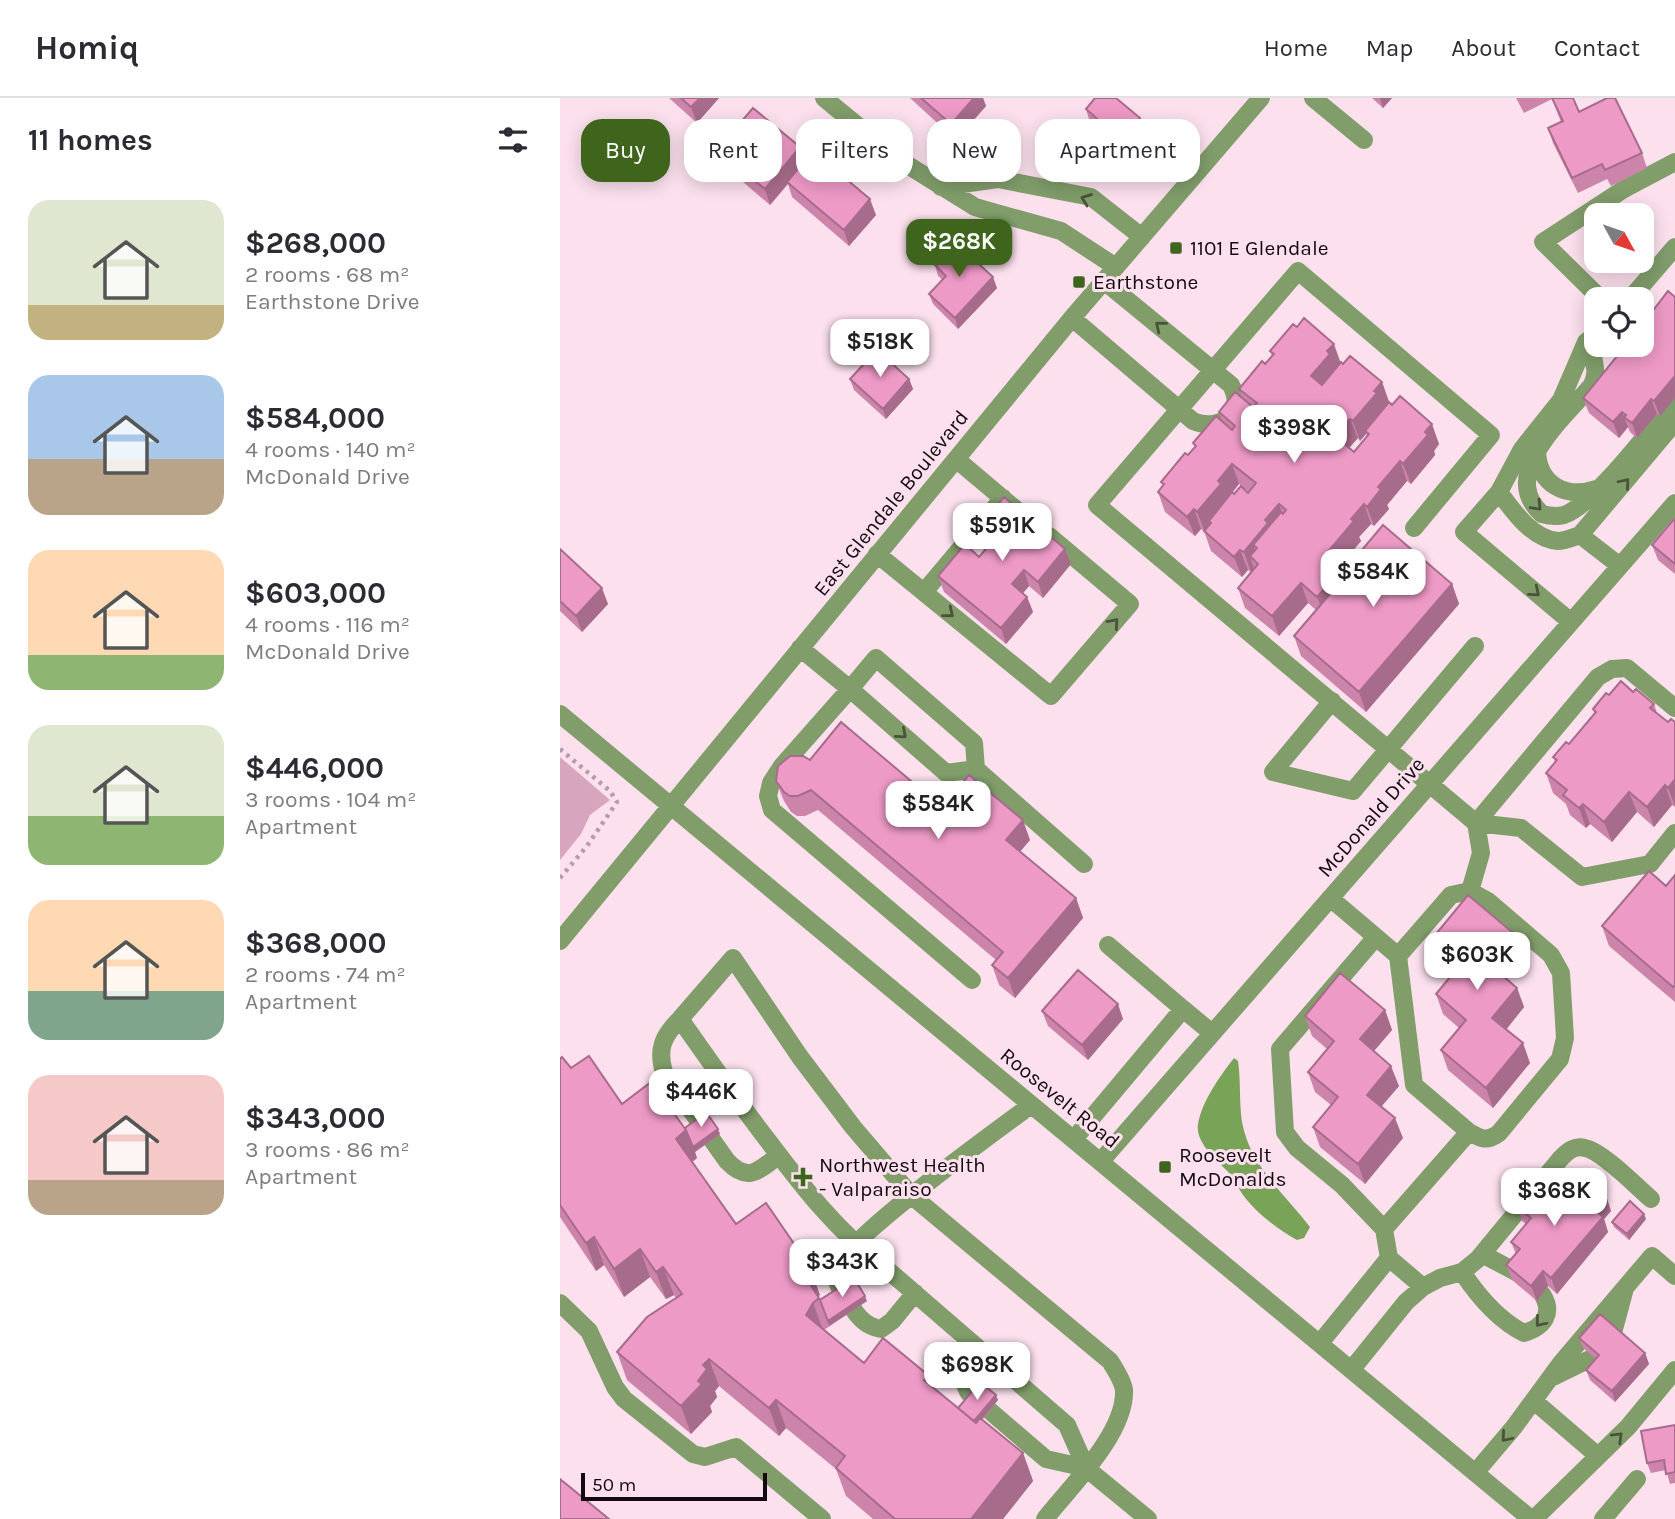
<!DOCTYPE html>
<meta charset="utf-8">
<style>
:root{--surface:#fff;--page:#f2f2f3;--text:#2b2b33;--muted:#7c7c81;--line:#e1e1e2;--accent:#3f641c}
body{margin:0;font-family:Karla,sans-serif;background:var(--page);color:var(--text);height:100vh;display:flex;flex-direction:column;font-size:26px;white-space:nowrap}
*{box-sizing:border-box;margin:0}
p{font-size:23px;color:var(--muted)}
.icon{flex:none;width:38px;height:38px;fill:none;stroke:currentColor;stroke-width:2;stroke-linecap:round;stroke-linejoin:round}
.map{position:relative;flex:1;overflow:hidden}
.side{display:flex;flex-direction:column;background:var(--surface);width:560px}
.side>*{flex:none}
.top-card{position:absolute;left:21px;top:21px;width:665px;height:63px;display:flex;gap:14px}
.needle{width:46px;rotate:130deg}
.tools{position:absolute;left:1024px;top:105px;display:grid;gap:14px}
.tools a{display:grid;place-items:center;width:70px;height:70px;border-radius:14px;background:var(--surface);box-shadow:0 4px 18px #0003;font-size:35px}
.scale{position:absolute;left:21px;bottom:18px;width:186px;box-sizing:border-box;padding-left:7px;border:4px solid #14090f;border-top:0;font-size:19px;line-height:24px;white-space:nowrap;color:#14090f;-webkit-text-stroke:5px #fce0ee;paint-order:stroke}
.price{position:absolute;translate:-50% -60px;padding:0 16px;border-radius:14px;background:#fff;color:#222;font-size:23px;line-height:46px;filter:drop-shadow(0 2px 4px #0008)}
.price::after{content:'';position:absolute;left:50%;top:42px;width:21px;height:16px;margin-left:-10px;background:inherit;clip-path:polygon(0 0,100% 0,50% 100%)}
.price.current{background:var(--accent);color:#fff}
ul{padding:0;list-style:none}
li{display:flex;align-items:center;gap:21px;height:175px;padding:0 28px}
li span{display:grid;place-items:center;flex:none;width:196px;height:140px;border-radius:21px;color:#555}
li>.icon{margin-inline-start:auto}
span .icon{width:84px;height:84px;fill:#fffc;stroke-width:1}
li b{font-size:30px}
h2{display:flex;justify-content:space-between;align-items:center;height:84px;padding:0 28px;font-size:30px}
.chip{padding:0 24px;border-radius:21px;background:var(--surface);box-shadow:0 4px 18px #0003;font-size:24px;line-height:63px}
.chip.current{background:var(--accent);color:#fff}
header{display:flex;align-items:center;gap:42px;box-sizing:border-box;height:98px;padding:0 35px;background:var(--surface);border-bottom:2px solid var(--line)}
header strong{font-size:33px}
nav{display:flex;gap:38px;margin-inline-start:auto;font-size:24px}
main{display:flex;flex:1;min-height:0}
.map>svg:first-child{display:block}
</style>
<header>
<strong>Homiq</strong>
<nav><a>Home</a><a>Map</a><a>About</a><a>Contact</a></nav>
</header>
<main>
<section class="side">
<h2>11 homes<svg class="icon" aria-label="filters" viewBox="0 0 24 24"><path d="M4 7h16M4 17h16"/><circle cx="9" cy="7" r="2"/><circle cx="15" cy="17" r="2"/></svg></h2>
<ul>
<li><span style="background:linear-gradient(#dfe7d0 75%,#c2b280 0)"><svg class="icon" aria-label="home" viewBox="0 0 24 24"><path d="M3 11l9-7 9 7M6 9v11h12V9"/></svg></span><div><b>$268,000</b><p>2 rooms · 68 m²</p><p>Earthstone Drive</p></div></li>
<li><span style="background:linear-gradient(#a9c7e8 60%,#b9a48a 0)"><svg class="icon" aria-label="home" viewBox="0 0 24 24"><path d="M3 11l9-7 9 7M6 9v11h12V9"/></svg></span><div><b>$584,000</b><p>4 rooms · 140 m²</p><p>McDonald Drive</p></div></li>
<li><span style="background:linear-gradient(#ffd9b3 75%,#8fb573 0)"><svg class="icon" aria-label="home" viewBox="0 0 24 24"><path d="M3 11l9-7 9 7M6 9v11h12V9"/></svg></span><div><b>$603,000</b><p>4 rooms · 116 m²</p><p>McDonald Drive</p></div></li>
<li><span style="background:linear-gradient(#dfe7d0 65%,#8fb573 0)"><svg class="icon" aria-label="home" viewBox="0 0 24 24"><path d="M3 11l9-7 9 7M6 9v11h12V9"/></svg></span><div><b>$446,000</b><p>3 rooms · 104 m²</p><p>Apartment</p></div></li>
<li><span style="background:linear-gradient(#ffd9b3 65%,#7fa58c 0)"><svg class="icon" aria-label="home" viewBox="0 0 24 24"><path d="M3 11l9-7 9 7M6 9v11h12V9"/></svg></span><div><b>$368,000</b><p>2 rooms · 74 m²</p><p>Apartment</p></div></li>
<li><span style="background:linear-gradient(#f6c9c9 75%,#b9a48a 0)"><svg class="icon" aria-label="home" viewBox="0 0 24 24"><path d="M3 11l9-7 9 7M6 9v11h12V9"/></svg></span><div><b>$343,000</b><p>3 rooms · 86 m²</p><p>Apartment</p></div></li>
</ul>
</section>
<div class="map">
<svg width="1115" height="1421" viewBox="0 0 1115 1421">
<rect width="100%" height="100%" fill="#fce0ee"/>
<path fill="#d8a5bf" d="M0,659L50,702L30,717L21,736L0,762Z"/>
<path fill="#79a357" d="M674,960L678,963C681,983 679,1004 682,1024C690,1068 724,1095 750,1129L744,1140L737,1142C719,1132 696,1115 683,1097C678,1090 675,1081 669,1075C657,1062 635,1045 638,1026C642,1003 660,978 674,960Z"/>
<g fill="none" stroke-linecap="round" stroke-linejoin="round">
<path stroke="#b49ea9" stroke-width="4.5" stroke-dasharray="3.5 5" stroke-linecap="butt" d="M0,651L50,693L57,704L27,748L0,780"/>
<path stroke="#809d6a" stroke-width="18" d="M264,0L338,61L415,109L501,133L556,169
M753,0L804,42
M381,89L438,81L531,99L582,139
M1041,201L983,144L1064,91L1115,64
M1070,201L1115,149
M512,220L633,323C660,334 686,315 671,287L544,183
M1036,236L1026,244L1001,302L962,351L939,394C953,413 972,441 998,443C1005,443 1014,439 1020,437L1115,324
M1036,246C1028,264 1041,267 1032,287C1005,319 937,376 982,416C989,418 997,419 1004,417C1034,407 1093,328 1115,302
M977,354C979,387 1006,401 1036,391
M396,361L459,414
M939,394L904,434L1011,524
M854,430L931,337L738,173L537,407L916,725L961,730L1022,779L1090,766L1115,735
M1020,437L1060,468
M317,456L491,598L570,506L489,438
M364,494L443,400
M240,550L290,591L222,668L211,685L208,698L212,712L412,882
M772,603L713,674L793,693L915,548
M0,616L971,1421
M416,671L386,675L290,591L316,560L414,645L416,671L524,766
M910,793L921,755L916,725L1038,579L1052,571L1067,570L1115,610
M816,839L838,858L854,987L909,1034L824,1131
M0,843L512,220L701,0
M548,847L623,911
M838,858L891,797L910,793L928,803L991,857L1001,875L1005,940L1000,961L939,1035C927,1044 921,1041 909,1034
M120,921C103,938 97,951 104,974L167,1063C188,1085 198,1073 219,1057
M514,1041L623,911L652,935
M541,1063L1115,405
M922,1156L958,1175
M829,1160L863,1189
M902,1174C918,1198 938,1222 964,1235C984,1229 994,1215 982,1196
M355,1195L332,1223L321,1231C305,1228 298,1219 289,1205C283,1195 274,1184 276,1172C282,1143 439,1031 471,1007
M0,1205L29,1233L55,1289L64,1301L133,1356L145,1359L176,1349L262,1421
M1053,1235L1064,1194
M760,1245L829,1160L824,1131L782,1087L737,1050L725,1034L720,951L816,839L770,800
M422,1253C410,1266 398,1278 409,1295L486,1361L526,1370
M792,1271L846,1204L863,1189L880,1180L902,1174L918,1161L1001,1060C1008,1053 1015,1047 1025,1050C1042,1053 1077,1089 1091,1101
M993,1279L1034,1259
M974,1303L1038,1358
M915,1375L954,1329L1001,1265L1092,1158L1115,1178
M485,1421C511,1388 566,1335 564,1292C563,1283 555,1271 550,1263L352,1098L293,1029L240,959L173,860L120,921C149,962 178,1004 209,1044C243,1089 277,1133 322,1167L507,1327L526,1370L588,1421
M974,1421L1068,1329L1115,1272
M1043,1421L1077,1381"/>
</g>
<path fill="#cd84ab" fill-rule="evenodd" d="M109,0H159L137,25Z
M350,0H423L426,8L396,42Z
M812,0H832L823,10Z
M956,0H1013L1019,14L1082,55L1087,70L1051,88L1047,81L1018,95L993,45L988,30L1001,24L992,1L964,15Z
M526,11L580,20L584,31L565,52L529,21Z
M168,39L245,62L316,117L289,148L232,99L228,86L210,107L183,84L178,69L183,62L174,54Z
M379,154L437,190L398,231L373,206L369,196L383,182L378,178L375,167L381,160Z
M1082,247L1100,318L1097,316L1077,340L1070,334L1068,329L1059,340L1029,315L1023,300Z
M710,253L781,265L822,284L829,304L879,346L874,353L875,357L851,386L847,383L827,407L829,411L814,428L811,426L799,439L801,443L781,467L786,477L792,469L791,465L892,486L899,506L806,614L741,558L734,538L756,512L748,505L719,538L685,510L678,490L691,474L688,472L682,479L651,453L644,433L641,431L635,438L605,414L598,394L603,388L601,384L635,349L633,345L662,323L659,314L683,301L679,291L705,266L712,258ZM806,336L807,338L794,354L789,350L798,340L800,343ZM679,386L689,394L674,396L667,401Z
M290,281H349L353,291L326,321L294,292Z
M1115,420V476L1098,462L1092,447Z
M416,432L505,451L511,466L483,500L469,488L463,495L467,499L473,514L446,546L384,494L378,478L419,459L426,451L422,447Z
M0,451L48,506L22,534L0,513Z
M1073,594L1094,606L1097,615L1108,624H1115V709L1112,707L1094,729L1077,714L1052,744L1030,726L1026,730L1010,717L1006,706L993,695L986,675L995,664L993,659L1009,646L1035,617L1033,611L1049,597Z
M250,662L382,709L470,742L460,753L516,800L523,820L455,900L439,887L432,867L436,862L258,712L245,718H237L231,714L224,703L216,683Z
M1115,777V904L1049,848L1042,828L1106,788Z
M871,842L959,854L941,876L957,890L964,909L946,932L970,965L933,1010L888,972L881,952L899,930L883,916L876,896L894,875L878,862Z
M825,912L832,932L814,953L839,988L821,1009L843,1040L805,1086L760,1049L753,1029L771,1007L755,994L748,974L767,951L752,938L745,918Z
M482,913L563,921L528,962L488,928Z
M0,961L11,970L62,1006L125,1030L160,1036L135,1054L137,1060L132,1064L176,1126L260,1197L258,1198L260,1202L307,1203L264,1232L304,1265L368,1277L372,1289L398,1310L438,1302L422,1322L463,1355L473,1383L443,1421H313L286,1398L276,1371L226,1330L219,1338L159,1288L155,1293L157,1299L150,1308L152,1314L131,1336L67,1282L57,1254L116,1200L114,1197L106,1201L90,1179L64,1199L44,1167L36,1173L0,1119Z
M1010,1091L1051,1113L1044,1121L1048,1134L997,1196L988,1188L977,1203L952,1182L946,1167L956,1156L951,1144L966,1126L962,1123L956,1107L987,1103Z
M1086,1121L1069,1142L1054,1129L1052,1124Z
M1019,1240L1085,1255L1089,1266L1055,1304L1030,1282L1026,1272L1036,1261L1023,1250Z
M1115,1327V1385L1110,1386L1106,1372L1091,1375L1087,1365Z"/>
<path fill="#a76c8b" d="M140,0H159L137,25L131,9Z
M414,0H423L426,8L396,42L391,26Z
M820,0H832L823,10Z
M580,20L584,31L565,52L561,42Z
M240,49L246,64L210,107L205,91Z
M310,101L316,117L289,148L284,132Z
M433,179L437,190L398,231L395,220Z
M774,246L781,266L759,298L751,278L767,253Z
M1115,278V300L1100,318L1094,303Z
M349,281L353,291L326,321L323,311Z
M822,284L829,304L805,333L806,336L800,343L793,323Z
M1091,301L1097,316L1077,340L1072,325Z
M1062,314L1068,329L1059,340L1053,324Z
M790,321L798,340L782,358L775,338Z
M872,326L879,346L874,353L875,357L851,386L843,366Z
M840,363L847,383L827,407L829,411L814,428L807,409L818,389Z
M672,366L679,386L649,423L650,427L645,434L637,414L658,383Z
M719,406L726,426L697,450L693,447L699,464L690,458L694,470L691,474L684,454L705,422Z
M804,406L811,426L799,439L801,443L774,475L767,455L791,421Z
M634,411L641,431L635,438L627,419Z
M505,451L511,466L483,500L478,484Z
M680,452L688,472L682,479L674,459Z
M783,469L790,489L765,519L757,499Z
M464,472L469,488L458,501L452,486Z
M741,485L748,505L719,538L712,518Z
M892,486L899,506L806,614L799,594Z
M42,490L48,506L22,534L16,518Z
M467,499L473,514L446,546L441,530Z
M1115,681V708L1108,690Z
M1105,687L1112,707L1094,729L1087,709Z
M1069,694L1077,714L1052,744L1044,724Z
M1023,706L1030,726L1026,730L1019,710Z
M463,722L470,742L453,762L446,742Z
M516,800L523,820L455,900L448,880Z
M952,834L959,854L934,884L927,864Z
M957,890L964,909L939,940L932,920Z
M558,906L563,921L528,962L522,947Z
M825,912L832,932L807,961L800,941Z
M963,945L970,965L933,1010L926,990Z
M831,968L839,988L814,1017L807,997Z
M835,1020L843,1040L805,1086L798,1066Z
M158,1031L160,1036L135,1054L137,1060L126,1069L116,1041L126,1032Z
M1046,1097L1051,1113L1044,1121L1048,1134L997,1196L991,1180L1034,1111Z
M1084,1116L1086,1121L1069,1142L1067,1136Z
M34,1139L44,1167L36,1173L26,1145Z
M80,1151L90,1179L64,1199L54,1171Z
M103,1169L114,1197L106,1201L96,1174Z
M250,1169L260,1197L252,1202L242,1174Z
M983,1173L988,1188L977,1203L971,1188Z
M305,1198L307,1203L269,1228L268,1223Z
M253,1205L263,1232L246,1217Z
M1085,1255L1089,1266L1055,1304L1052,1293Z
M149,1261L159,1288L155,1293L157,1299L150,1308L152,1314L131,1336L121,1308L143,1267Z
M368,1277L378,1305L364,1282Z
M436,1297L438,1302L408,1338L406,1333Z
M216,1302L226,1330L219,1338L209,1310Z
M463,1355L473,1383L443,1421H411Z"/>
<path fill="#ee9ac7" stroke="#a76c8b" stroke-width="2" d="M121,0H140L131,9Z
M361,0H414L391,26Z
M535,0H556L580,20L561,42L526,11Z
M992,0H1013L1019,14L1047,0H1055L1082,55L1045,72L1042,66L1012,80L988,30L1003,23Z
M193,10L240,49L205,91L178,69L189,55L168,39Z
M253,53L310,101L284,132L227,84Z
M392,141L433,179L395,220L369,196L386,178L375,167L383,158L379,154Z
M1108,193L1115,199V278L1094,303L1091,301L1072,325L1064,319L1066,317L1062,314L1053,324L1023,300L1066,247H1082V227Z
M744,220L774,246L767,253L770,256L751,278L762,287L781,264L783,266L790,258L822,284L814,293L817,295L793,323L790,321L775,338L794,354L809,336L805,333L829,304L832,307L840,298L872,326L865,334L868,337L843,366L840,363L818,389L821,391L807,409L804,406L791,421L794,423L767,455L783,469L757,499L741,485L712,518L678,490L698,466L690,458L697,450L693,447L721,414L723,416L726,412L719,406L705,422L708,425L684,454L680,452L674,459L644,433L651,425L649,423L672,394L674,396L681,388L688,395L696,385L672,366L658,383L661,386L637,414L634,411L627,419L598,394L604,386L601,384L625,355L628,357L636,348L633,345L656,318L672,332L675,328L659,314L675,294L693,309L697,305L679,291L702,263L705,266L714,256L710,253L733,226L737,229Z
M317,252L349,281L323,311L290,281Z
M444,399L505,451L478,484L464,472L452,486L467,499L441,530L378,478L405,446L419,459L431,445L416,432Z
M1115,420V466L1092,447Z
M823,427L892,486L799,594L734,538L794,468L791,465Z
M0,451L42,490L16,518L0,503Z
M1061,583L1073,594L1076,591L1094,606L1090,610L1108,624L1111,621L1115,624V681L1108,690L1105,687L1087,709L1069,694L1044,724L1023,706L1019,710L1003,697L1007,692L986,675L997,662L993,659L1006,644L1009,646L1036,614L1033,611L1046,595L1049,597Z
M281,624L382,709L409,677L463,722L446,742L516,800L448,880L432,867L443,854L251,692L238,698H230L224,694L216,683L218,668L230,658H243L250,662Z
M1089,773L1106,788L1115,777V887L1113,889L1042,828Z
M908,797L952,834L927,864L957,890L932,920L963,945L926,990L881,952L906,922L876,896L901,866L871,842Z
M518,872L558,906L522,947L482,913Z
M780,875L825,912L800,941L831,968L807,997L835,1020L798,1066L753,1029L778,999L748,974L774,943L745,918Z
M29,958L62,1006L91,984L126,1032L116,1041L176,1126L206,1105L250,1169L242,1174L259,1200L253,1205L246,1217L304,1265L323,1240L368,1277L364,1282L398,1310L416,1325L420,1320L463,1355L411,1421H335L276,1370L285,1358L216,1302L209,1310L149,1261L143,1267L147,1271L138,1283L142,1286L121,1308L57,1254L87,1219L122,1196L103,1169L96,1174L80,1151L54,1171L34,1139L26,1145L0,1107V961L2,959L11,970Z
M146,1014L158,1031L133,1049L125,1030Z
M1022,1077L1046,1097L1034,1111L1043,1119L991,1180L983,1173L971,1188L946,1167L960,1151L951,1144L971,1120L956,1107L971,1090L987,1103L1002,1085L1010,1091Z
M1070,1103L1084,1116L1067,1136L1052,1124Z
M294,1180L305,1198L268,1223L260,1202Z
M1040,1216L1085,1255L1052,1293L1026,1272L1039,1257L1019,1240Z
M420,1284L436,1297L414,1323L398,1310Z
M1115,1327V1374L1106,1376L1104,1362L1087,1365L1081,1333Z
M0,1381L49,1421H0Z"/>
<defs><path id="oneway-chevron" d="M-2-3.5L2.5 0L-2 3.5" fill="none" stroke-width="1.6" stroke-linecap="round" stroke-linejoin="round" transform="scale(1.75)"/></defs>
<g stroke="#4a533c">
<use href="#oneway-chevron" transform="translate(526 101) rotate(-159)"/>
<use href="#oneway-chevron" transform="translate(600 228) rotate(-141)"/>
<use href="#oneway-chevron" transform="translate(1065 385) rotate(-50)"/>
<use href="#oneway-chevron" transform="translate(977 408) rotate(47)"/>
<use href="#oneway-chevron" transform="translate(975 494) rotate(40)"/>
<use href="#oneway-chevron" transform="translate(389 515) rotate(39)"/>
<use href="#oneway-chevron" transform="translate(554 525) rotate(-49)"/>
<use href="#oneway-chevron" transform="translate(342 636) rotate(41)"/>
<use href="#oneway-chevron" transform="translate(980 1224) rotate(130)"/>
<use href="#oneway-chevron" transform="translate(946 1339) rotate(130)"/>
<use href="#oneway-chevron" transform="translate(1058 1339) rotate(-44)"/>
</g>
<g fill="#3f641c" stroke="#fce0ee" stroke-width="2.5">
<rect x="609" y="143" width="14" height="14" rx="3.5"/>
<rect x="512" y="177" width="14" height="14" rx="3.5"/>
<rect x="598" y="1062" width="14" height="14" rx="3.5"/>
<path d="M239.5 1068.5h7v7h7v7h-7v7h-7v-7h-7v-7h7z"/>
</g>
<g text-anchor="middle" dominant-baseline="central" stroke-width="6" stroke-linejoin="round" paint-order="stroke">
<g font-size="21" fill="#14090f" stroke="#fce0ee" text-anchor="start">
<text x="630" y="150">1101 E Glendale</text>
<text x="533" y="184">Earthstone</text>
<text x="619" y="1057">Roosevelt<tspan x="619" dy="24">McDonalds</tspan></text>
<text x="259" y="1067">Northwest Health<tspan x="259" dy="24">- Valparaiso</tspan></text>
</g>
<g font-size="21" fill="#14090f" stroke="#fce0ee">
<text transform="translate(331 405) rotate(-51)">East Glendale Boulevard</text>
<text transform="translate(811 719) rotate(-49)">McDonald Drive</text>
<text transform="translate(500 1000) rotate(39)">Roosevelt Road</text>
</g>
</g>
</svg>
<div class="tools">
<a><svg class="needle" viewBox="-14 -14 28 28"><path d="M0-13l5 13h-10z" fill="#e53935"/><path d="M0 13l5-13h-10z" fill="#7c7c81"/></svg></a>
<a><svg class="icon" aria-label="locate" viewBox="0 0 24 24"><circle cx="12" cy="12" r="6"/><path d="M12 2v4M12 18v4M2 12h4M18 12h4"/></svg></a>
</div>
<div class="scale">50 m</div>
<b class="price current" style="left:399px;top:181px">$268K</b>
<b class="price" style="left:320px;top:281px">$518K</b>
<b class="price" style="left:734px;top:367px">$398K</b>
<b class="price" style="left:442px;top:465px">$591K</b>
<b class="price" style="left:813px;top:511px">$584K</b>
<b class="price" style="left:378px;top:743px">$584K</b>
<b class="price" style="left:917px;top:894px">$603K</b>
<b class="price" style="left:141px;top:1031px">$446K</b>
<b class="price" style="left:994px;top:1130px">$368K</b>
<b class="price" style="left:282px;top:1201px">$343K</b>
<b class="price" style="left:417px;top:1304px">$698K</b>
<div class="top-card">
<a class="chip current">Buy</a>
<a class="chip">Rent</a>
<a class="chip">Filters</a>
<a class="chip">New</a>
<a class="chip">Apartment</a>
</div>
</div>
</main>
